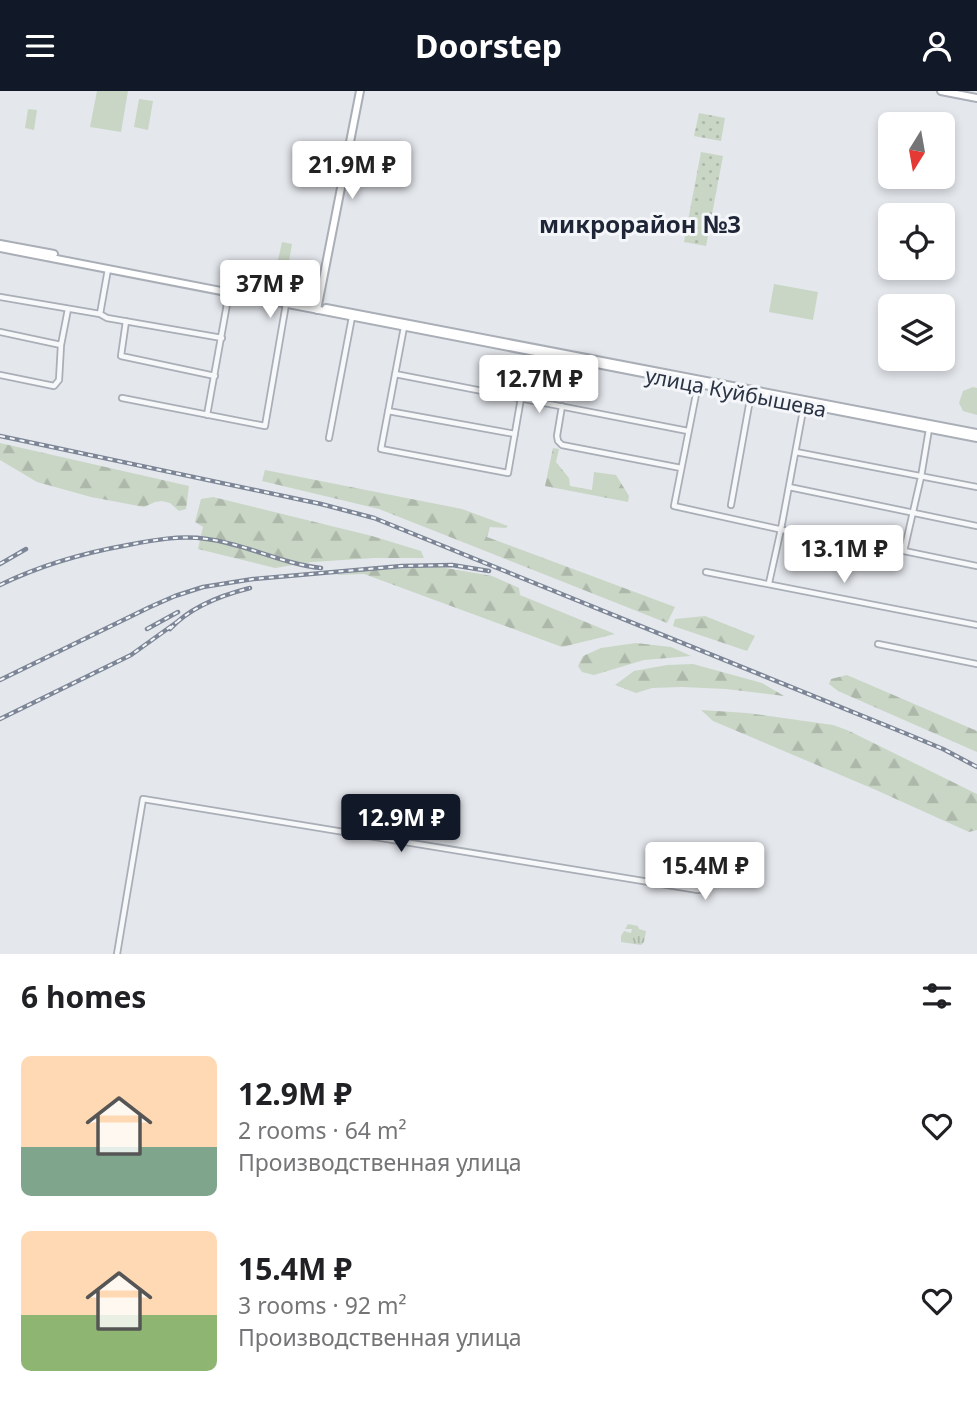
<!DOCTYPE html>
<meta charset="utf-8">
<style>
:root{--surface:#fff;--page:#f2f2f2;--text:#202124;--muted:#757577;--accent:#111827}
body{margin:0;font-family:"Noto Sans",sans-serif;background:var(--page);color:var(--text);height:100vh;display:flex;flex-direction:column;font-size:26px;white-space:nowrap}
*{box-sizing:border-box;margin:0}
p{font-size:23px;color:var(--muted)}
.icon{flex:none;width:38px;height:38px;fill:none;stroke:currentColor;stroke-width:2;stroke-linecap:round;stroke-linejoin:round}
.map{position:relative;height:863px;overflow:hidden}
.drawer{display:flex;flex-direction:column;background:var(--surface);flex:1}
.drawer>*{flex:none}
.needle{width:46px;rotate:191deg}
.tools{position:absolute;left:878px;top:21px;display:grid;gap:14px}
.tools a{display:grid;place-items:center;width:77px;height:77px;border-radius:10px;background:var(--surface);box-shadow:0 4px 10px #0003;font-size:35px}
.price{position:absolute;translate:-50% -60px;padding:0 16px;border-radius:7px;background:#fff;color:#222;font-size:23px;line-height:46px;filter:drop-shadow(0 2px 4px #0008)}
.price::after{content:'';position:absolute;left:50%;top:42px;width:21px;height:16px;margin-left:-10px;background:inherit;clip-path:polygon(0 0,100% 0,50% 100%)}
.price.active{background:var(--accent);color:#fff}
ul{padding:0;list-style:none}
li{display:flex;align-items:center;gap:21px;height:175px;padding:0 21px}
li span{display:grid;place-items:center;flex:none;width:196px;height:140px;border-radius:10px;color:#555}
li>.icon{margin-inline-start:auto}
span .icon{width:84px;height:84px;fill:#fffc;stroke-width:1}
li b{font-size:30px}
h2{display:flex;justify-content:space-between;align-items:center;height:84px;padding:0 21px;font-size:30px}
header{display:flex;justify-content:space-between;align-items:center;height:91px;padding:0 21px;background:var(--accent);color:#fff;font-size:32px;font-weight:700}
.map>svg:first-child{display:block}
</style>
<header><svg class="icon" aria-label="menu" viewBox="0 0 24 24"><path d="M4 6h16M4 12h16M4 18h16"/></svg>Doorstep<svg class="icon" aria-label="person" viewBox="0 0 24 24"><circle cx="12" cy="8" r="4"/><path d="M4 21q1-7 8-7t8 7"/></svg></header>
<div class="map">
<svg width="977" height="863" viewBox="0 0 977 863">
<defs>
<pattern id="grass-tufts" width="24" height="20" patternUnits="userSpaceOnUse" patternTransform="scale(1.75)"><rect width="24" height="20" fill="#c9d6c5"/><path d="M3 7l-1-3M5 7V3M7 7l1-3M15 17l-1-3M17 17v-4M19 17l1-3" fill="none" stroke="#adb8ab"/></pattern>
<pattern id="forest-firs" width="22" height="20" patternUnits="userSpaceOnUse" patternTransform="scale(1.75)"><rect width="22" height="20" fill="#c9d6c5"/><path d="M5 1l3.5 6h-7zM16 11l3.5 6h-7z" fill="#adb8ab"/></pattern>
<pattern id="park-dots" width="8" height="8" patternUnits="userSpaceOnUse" patternTransform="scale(1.75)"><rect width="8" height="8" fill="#c9d6c5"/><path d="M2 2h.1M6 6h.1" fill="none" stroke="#adb8ab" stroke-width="1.8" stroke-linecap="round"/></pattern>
</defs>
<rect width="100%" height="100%" fill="#e4e7ec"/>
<path fill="url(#grass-tufts)" d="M628,833L638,835L639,838L646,840L644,851L641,854L621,851V845L624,840L631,842L632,838H625Z"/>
<path fill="url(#forest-firs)" d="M0,352L189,395L186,418L179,420L170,412L162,410L155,411L144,416L91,406L37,391L0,369Z
M553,357L559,358L556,371L569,387L570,395L592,399L594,381L616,384L629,405L628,411L545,395Z
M265,379L462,418L508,435L506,437L490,436L487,446L675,516L667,532L379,418L262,390Z
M213,406L372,445L421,460L424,467H374L312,471L275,477L198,458L203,436L195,431L201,408Z
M440,476L492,485L519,497L520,504L615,543L562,556L364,483L336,484L370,479Z
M705,525L755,545L747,560L673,535L675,528Z
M636,552L671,556L691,565L644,569L594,584L582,581L578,575L583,565L601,557Z
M693,573L762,592L784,605L726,598L682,596L652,597L636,602L615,594L634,580L667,574Z
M847,584L977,640V661L838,600L829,593L831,588Z
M701,619L747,622L833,634L847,639L977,703V739L969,741L876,699L713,630Z"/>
<path fill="url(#park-dots)" d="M699,22L725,27L721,50L694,45Z
M701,61L723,65L706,155L684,151Z"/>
<path fill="#c9d6c5" d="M97,0H128L121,41L90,36Z
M139,8L153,10L148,39L134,36Z
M28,18L37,19L34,39L25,37Z
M701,98L711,100L707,122L696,120Z
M282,151L292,153L288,176L277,174Z
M774,193L818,201L813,229L769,221Z
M973,296L977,297V324L963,320L959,312L963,300Z"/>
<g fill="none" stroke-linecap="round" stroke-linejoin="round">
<defs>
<path id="street" d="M0,206L100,223L107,227L222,247
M100,223L108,178
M126,230L121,265L215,285
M404,236L381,358L508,382L521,307
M0,241L61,254
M395,283L688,340
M0,284L54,295L59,289L61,254L68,218
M698,293L674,415L869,458L904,460L977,475
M122,307L265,335L286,213
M540,311L549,264
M562,315L557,345L558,350L562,354L681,377
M388,320L515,343
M207,324L229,202
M329,347L352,226
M796,361L977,396
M789,396L977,435
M731,414L751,303
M904,460L921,386L929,338
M706,481L977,534
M769,492L781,438L804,314
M878,553L977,573
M117,863L143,708L698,799L704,798L708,796L713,772"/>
<path id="secondary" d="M941,0L977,7
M0,153L54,163
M0,157L977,347
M326,217L977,342
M317,219L360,0"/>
</defs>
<use href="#street" stroke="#a9aeb7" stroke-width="8"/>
<use href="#secondary" stroke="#a9aeb7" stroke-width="10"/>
<use href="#street" stroke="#f7f8fa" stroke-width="4.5"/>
<use href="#secondary" stroke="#fff" stroke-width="6"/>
<defs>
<path id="rail" d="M0,345L321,413L374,427L907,643L943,658L977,676
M0,473L26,458
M0,494C41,474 83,462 128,454C154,449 180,444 207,448C246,453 282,473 321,477
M147,538L178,521
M170,538C189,517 222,504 250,497
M0,589L150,516L175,505L203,496L253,488L402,475L452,474L489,480
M0,628L131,564L177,531"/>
</defs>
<use href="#rail" stroke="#7d8696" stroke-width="4.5"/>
<use href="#rail" stroke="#f4f6f9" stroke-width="2" stroke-dasharray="5" stroke-linecap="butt"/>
</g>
<g text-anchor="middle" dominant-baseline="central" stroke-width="6" stroke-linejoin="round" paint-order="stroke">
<g font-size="21" fill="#2b3445" stroke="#f4f6f9">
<text transform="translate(736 301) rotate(11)">улица Куйбышева</text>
</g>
<g font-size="24" font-weight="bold" fill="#1d2536" stroke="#f4f6f9">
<text x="640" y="132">микрорайон №3</text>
</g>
</g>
</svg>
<div class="tools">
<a><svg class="needle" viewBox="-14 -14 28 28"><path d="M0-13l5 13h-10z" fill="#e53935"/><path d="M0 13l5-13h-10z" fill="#757577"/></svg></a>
<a><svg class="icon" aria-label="locate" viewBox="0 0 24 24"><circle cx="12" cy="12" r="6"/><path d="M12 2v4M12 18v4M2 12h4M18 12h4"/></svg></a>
<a><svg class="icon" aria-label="layers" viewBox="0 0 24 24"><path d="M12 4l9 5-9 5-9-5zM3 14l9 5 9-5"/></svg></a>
</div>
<b class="price" style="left:352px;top:110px">21.9M ₽</b>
<b class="price" style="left:270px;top:229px">37M ₽</b>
<b class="price" style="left:539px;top:324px">12.7M ₽</b>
<b class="price" style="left:844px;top:494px">13.1M ₽</b>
<b class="price active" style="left:401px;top:763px">12.9M ₽</b>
<b class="price" style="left:705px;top:811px">15.4M ₽</b>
</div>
<section class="drawer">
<h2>6 homes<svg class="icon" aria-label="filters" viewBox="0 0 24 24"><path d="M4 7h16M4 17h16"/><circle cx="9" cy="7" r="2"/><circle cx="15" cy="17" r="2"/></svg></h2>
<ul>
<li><span style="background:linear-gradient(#ffd9b3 65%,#7fa58c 0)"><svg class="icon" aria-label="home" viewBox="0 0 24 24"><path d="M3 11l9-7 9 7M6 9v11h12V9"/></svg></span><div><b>12.9M ₽</b><p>2 rooms · 64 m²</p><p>Производственная улица</p></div><svg class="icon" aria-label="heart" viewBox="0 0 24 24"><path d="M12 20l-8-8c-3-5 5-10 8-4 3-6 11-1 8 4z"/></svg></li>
<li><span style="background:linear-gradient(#ffd9b3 60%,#8fb573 0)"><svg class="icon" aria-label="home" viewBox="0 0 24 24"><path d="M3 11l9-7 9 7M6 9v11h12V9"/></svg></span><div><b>15.4M ₽</b><p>3 rooms · 92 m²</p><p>Производственная улица</p></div><svg class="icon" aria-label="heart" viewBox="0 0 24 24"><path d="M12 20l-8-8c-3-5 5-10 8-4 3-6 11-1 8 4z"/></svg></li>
</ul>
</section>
